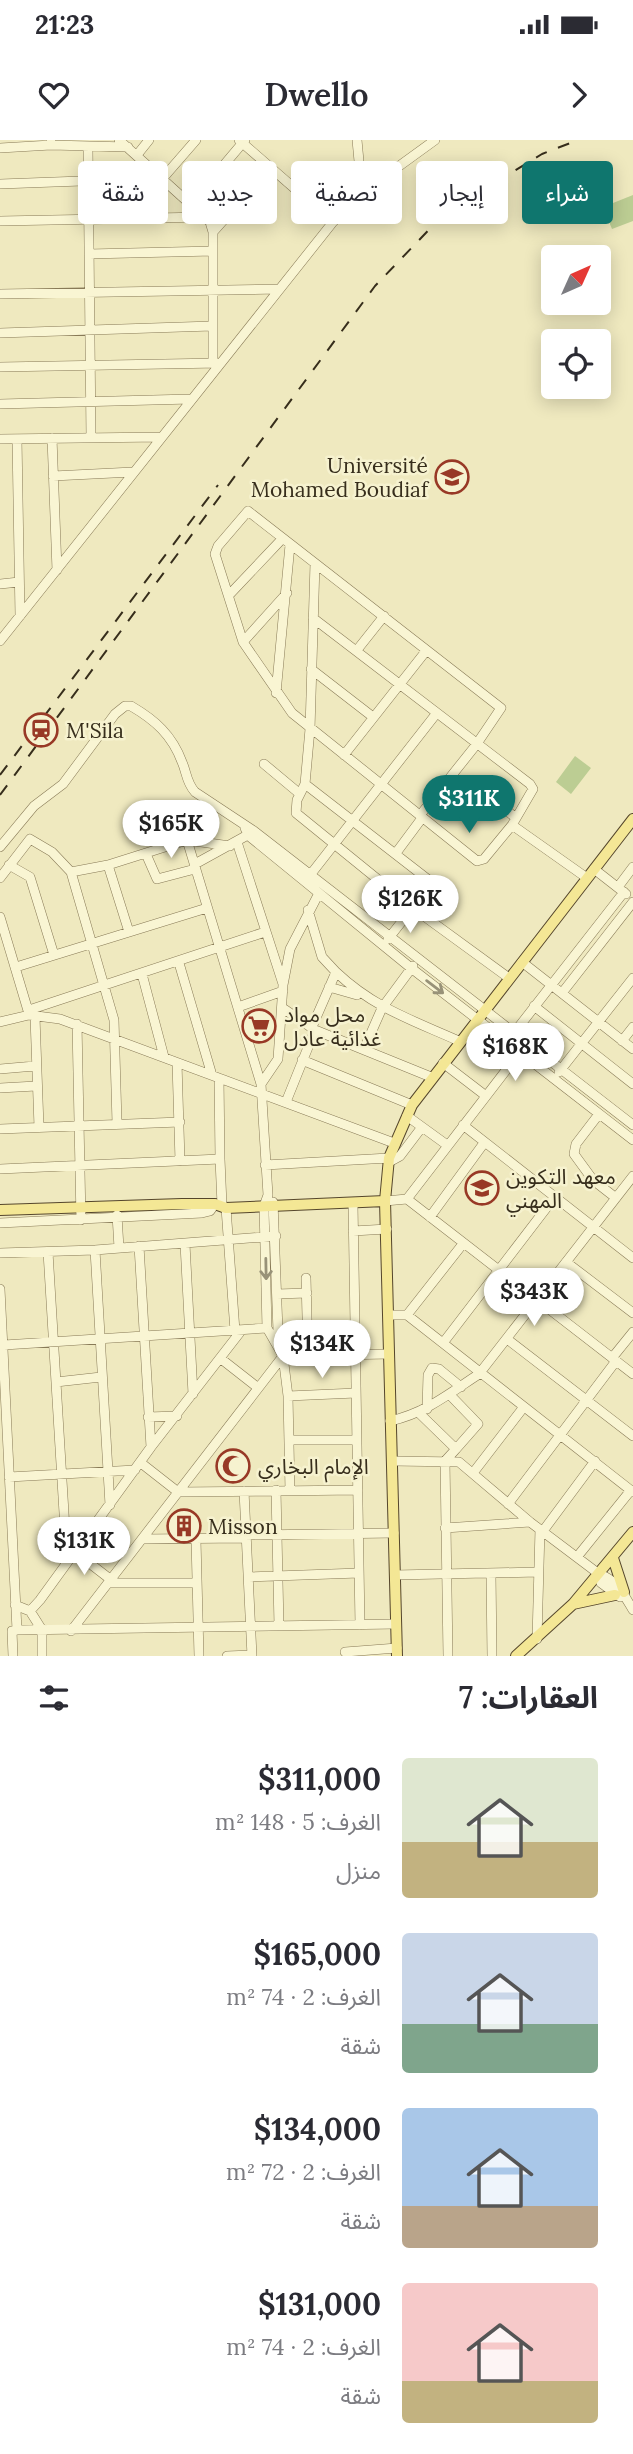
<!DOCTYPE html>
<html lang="ar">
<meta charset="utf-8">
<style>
:root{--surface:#fff;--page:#f7f7f7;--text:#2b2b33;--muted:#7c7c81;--accent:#0f766e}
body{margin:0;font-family:Lora,"Noto Sans Arabic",serif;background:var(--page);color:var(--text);direction:rtl;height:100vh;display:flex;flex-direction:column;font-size:26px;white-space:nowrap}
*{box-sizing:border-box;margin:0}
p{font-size:23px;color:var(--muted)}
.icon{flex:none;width:38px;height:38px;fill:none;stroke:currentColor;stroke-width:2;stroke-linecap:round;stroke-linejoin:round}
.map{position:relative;height:1516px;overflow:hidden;direction:ltr}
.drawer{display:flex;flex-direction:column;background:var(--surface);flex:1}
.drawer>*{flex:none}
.top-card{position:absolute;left:21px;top:21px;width:592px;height:63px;direction:rtl;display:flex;gap:14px}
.needle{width:46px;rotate:45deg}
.tools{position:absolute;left:541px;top:105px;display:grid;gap:14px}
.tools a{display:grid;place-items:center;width:70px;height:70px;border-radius:7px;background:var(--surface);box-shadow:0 4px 18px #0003;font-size:35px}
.price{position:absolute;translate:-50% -60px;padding:0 16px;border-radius:24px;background:#fff;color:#222;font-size:23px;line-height:46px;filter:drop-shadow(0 2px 4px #0008)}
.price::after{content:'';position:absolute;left:50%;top:42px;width:21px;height:16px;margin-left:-10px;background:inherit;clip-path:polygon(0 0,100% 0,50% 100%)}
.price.active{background:var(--accent);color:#fff}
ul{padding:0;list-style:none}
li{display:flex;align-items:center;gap:21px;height:175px;padding:0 35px}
li span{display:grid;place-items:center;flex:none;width:196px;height:140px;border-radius:7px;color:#555}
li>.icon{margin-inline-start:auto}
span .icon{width:84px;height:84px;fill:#fffc;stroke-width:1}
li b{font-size:30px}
h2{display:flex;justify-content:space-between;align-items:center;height:84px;padding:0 35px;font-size:30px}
.chip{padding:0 24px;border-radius:7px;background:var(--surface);box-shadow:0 4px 18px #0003;font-size:24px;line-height:63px}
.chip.active{background:var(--accent);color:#fff}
.status{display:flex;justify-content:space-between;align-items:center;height:49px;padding:0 35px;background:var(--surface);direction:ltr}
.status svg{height:19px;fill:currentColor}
header{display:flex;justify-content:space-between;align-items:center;height:91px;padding:0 35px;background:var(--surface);font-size:32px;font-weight:600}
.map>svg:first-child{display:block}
</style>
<div class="status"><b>21:23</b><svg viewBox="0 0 49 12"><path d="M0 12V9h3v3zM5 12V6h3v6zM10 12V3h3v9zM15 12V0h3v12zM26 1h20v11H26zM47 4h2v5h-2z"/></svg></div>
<header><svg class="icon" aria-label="forward" viewBox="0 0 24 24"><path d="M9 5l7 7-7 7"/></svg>Dwello<svg class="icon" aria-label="heart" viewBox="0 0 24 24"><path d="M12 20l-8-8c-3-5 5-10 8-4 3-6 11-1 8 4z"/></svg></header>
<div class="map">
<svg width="633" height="1516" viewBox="0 0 633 1516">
<rect width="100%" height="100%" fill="#efe9bf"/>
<path fill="#bccd93" d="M633,55V81L612,89L603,67Z
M575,616L591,628L571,654L556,642Z"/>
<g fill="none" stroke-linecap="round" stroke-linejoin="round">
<defs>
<path id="minor" d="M119,0L210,82L213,92V223
M239,0L333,82
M357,0L362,53
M51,5L128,7
M0,8L51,5V2
M88,8L91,297
M137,15L149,0
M0,44L163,38L196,0
M192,63L245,0
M0,81L206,77
M213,92L270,28
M89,114L213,111
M0,154L278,149
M0,193L212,186
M0,227L219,223
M0,264L191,259
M52,298L57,430
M0,299L162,297
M17,299L20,476
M53,336L133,332
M315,423L310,589L305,644L297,660L296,673L413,768L509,838
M0,444L19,442
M229,455L282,399
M313,478L530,644L533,649L512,685L484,719L477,721L292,573L243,502L215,414L218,406L248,371L501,568L476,605L421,674
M0,501L333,82L362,53L435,0
M243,502L287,453
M357,510L384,476
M311,529L373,577
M276,553L290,405
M344,615L426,511
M264,624L300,654
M305,644L430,741V746L388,799
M468,676L486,654L516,678
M512,685L587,738
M245,688L249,696L411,828L633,1000
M187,700L261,944
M237,702L283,844
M0,707L34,666L63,644L115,574L125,566H131C155,580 172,595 182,622C187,633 186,642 195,652L254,691L633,985
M396,713L422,678
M146,714L157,739L195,729
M195,724L253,692
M9,725L30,737L54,815
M108,725L129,792
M594,729L626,754
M71,732L108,725L187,700L230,706
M0,738L30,699L52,712L71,732L114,880L117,983
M307,739L436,574
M618,747L633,727
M308,770L322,817L336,832L312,887
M0,777L29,874
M522,822L633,909
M179,823L211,932
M16,827L207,768
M336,832C374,868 412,880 459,901
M142,834L164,917
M329,847L357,855
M562,853L633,762
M534,866L633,944
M238,867L283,851
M284,869L315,890L431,937
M29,870L265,792
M35,877L39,987
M0,882L29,875L60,879L394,1003
M77,884L81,1080
M514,893L624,752
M622,901L633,887
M364,909L382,868L413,826
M302,920L412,965
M177,923L180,1021
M443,923L486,956
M0,929L35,926
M559,932L633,838
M219,938L220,1019
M0,948L36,946
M286,962L315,890
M599,974L576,1004L574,1014L593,1040L616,1058
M407,976L447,1005
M463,985L633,1118
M0,989L180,982
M389,1022L400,1016L422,987
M265,1025L389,1018
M0,1029L220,1019L222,1065
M407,1059L520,912
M385,1061L407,1059L633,1234
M273,1062L278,1191L273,1198
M353,1064L360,1485
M226,1068L235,1191
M117,1075L119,1108
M430,1077L484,1003
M0,1083L202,1073L210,1071L215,1064
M353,1091L387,1089
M185,1104L193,1254
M139,1106L151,1307
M95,1110L110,1365
M48,1112L67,1422
M0,1113L95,1110L276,1096
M566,1122L633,1173
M306,1138L308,1216
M0,1149L17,1490L12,1491L13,1516
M277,1154L307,1153
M389,1175H407L462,1105
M407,1175L633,1352
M507,1199L633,1296
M443,1203L554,1058
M4,1205L267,1188
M220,1218L257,1247
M612,1218L633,1192
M56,1242L101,1237
M450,1255L478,1284L456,1309
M288,1256L356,1253
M427,1269L428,1235L432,1228L439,1229L461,1247
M419,1273L456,1309L445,1321L448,1516
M148,1277L177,1276
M390,1281C426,1273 450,1253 479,1234L633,1036
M289,1300H356
M393,1321L459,1322L530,1382L599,1434C617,1440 624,1455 633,1470
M141,1323L178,1352L358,1350
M473,1333L523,1268
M9,1337L135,1330
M276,1350L279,1486
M244,1351L252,1516
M290,1351L288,1256L283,1216L267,1188L264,1066L268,1055L261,944L278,919L283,845L290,809L318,755
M508,1364L616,1221
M445,1388L530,1382
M543,1391L595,1321
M245,1395L394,1393
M143,1399L245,1398
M196,1400L199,1516
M75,1412L110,1439
M577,1417L631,1350
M491,1434L492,1516
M599,1434L601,1443L620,1457
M395,1435L538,1432
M249,1437L359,1433
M109,1443H197
M15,1465L30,1471L40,1460L151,1307L241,1191
M30,1471L42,1490V1516
M17,1490L396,1484
M71,1491L283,1216L389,1214
M537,1499L540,1389
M345,1512L397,1508
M227,1516L251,1515"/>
<path id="major" d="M385,1061L389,1018L412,965L633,679
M0,1070L182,1064H215L226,1068L385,1061L397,1516
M613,1418L624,1452
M573,1464L615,1455
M516,1516L573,1464L633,1392"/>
</defs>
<use href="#minor" stroke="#887a57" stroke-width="10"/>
<use href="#major" stroke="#55462c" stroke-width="12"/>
<use href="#minor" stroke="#f9f5d3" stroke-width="9"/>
<use href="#major" stroke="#f4e795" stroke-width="10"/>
<path stroke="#372e1c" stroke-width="2" stroke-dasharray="12 12" stroke-linecap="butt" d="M0,635L218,345
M0,655L375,146L445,73L542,14L578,0"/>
</g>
<defs><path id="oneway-shaft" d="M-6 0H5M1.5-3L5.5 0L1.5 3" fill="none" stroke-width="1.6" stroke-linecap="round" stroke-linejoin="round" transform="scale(1.75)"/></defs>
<g stroke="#989278">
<use href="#oneway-shaft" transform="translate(435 847) rotate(37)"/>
<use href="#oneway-shaft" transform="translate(266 1129) rotate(89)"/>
</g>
<defs>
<symbol id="university-ring" viewBox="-11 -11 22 22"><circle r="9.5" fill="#f6f2cf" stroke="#983926" stroke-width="1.5"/><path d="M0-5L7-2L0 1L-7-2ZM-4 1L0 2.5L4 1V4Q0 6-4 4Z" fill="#983926"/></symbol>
<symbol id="station-ring" viewBox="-11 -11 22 22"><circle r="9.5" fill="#f6f2cf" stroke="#983926" stroke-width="1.5"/><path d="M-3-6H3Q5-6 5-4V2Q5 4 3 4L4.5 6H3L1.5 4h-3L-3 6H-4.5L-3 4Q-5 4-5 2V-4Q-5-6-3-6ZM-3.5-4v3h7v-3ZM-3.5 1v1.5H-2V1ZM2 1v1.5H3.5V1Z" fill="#983926"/></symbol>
<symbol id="supermarket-ring" viewBox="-11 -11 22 22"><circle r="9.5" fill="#f6f2cf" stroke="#983926" stroke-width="1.5"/><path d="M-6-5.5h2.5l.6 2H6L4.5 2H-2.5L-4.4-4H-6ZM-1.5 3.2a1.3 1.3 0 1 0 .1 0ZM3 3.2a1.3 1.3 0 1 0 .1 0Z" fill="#983926"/></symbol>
<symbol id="mosque-ring" viewBox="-11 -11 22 22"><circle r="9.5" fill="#f6f2cf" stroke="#983926" stroke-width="1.5"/><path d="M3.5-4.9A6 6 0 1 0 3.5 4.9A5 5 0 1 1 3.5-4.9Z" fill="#983926"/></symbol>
<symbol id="building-ring" viewBox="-11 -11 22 22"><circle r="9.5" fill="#f6f2cf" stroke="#983926" stroke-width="1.5"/><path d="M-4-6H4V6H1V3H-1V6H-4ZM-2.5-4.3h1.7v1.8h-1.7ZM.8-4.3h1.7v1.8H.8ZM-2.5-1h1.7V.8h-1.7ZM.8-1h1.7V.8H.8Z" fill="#983926"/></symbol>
</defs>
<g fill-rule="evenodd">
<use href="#university-ring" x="433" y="318" width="38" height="38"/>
<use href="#station-ring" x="22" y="571" width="38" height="38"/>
<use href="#supermarket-ring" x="240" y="867" width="38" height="38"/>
<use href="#university-ring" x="463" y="1029" width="38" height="38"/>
<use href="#mosque-ring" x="214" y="1307" width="38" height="38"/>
<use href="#building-ring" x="165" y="1367" width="38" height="38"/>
</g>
<g text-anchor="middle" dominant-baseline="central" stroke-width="5" stroke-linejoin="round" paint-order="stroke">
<g font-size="21" fill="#372e1c" stroke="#f6f2cf" text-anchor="start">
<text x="428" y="325" text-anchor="end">Université<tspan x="428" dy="24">Mohamed Boudiaf</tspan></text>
<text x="66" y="590">M'Sila</text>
<text x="284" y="874">محل مواد<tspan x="284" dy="24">غذائية عادل</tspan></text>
<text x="506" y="1036">معهد التكوين<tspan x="506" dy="24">المهني</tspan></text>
<text x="258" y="1326">الإمام البخاري</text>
<text x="208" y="1386">Misson</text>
</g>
</g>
</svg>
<div class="tools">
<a><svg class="needle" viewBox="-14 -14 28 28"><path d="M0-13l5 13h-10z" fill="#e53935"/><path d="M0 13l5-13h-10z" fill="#7c7c81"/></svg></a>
<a><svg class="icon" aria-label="locate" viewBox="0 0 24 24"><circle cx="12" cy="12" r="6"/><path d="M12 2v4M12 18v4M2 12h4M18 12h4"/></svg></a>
</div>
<b class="price active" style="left:469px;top:695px">$311K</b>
<b class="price" style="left:171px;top:720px">$165K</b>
<b class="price" style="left:410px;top:795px">$126K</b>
<b class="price" style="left:515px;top:943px">$168K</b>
<b class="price" style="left:534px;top:1188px">$343K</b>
<b class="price" style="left:322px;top:1240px">$134K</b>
<b class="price" style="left:84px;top:1437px">$131K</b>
<div class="top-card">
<a class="chip active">شراء</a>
<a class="chip">إيجار</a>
<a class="chip">تصفية</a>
<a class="chip">جديد</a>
<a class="chip">شقة</a>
</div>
</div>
<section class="drawer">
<h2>العقارات: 7<svg class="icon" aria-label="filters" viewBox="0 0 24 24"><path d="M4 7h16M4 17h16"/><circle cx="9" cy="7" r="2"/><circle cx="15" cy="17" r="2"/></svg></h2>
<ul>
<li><span style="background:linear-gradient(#dfe7d0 60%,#c2b280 0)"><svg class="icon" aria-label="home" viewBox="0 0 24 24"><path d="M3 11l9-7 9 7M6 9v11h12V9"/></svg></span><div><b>$311,000</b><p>الغرف: 5 · 148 m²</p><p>منزل</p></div></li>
<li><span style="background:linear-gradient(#c9d6e8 65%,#7fa58c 0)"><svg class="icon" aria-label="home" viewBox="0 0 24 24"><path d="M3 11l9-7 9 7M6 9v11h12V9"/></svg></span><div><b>$165,000</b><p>الغرف: 2 · 74 m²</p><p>شقة</p></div></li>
<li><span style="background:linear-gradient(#a9c7e8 70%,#b9a48a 0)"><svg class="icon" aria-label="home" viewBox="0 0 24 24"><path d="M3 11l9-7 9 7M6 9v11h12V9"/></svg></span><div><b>$134,000</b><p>الغرف: 2 · 72 m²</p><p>شقة</p></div></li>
<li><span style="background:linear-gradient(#f6c9c9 70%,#c2b280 0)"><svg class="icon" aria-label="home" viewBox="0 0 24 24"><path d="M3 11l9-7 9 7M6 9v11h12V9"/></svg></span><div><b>$131,000</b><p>الغرف: 2 · 74 m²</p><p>شقة</p></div></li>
</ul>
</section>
